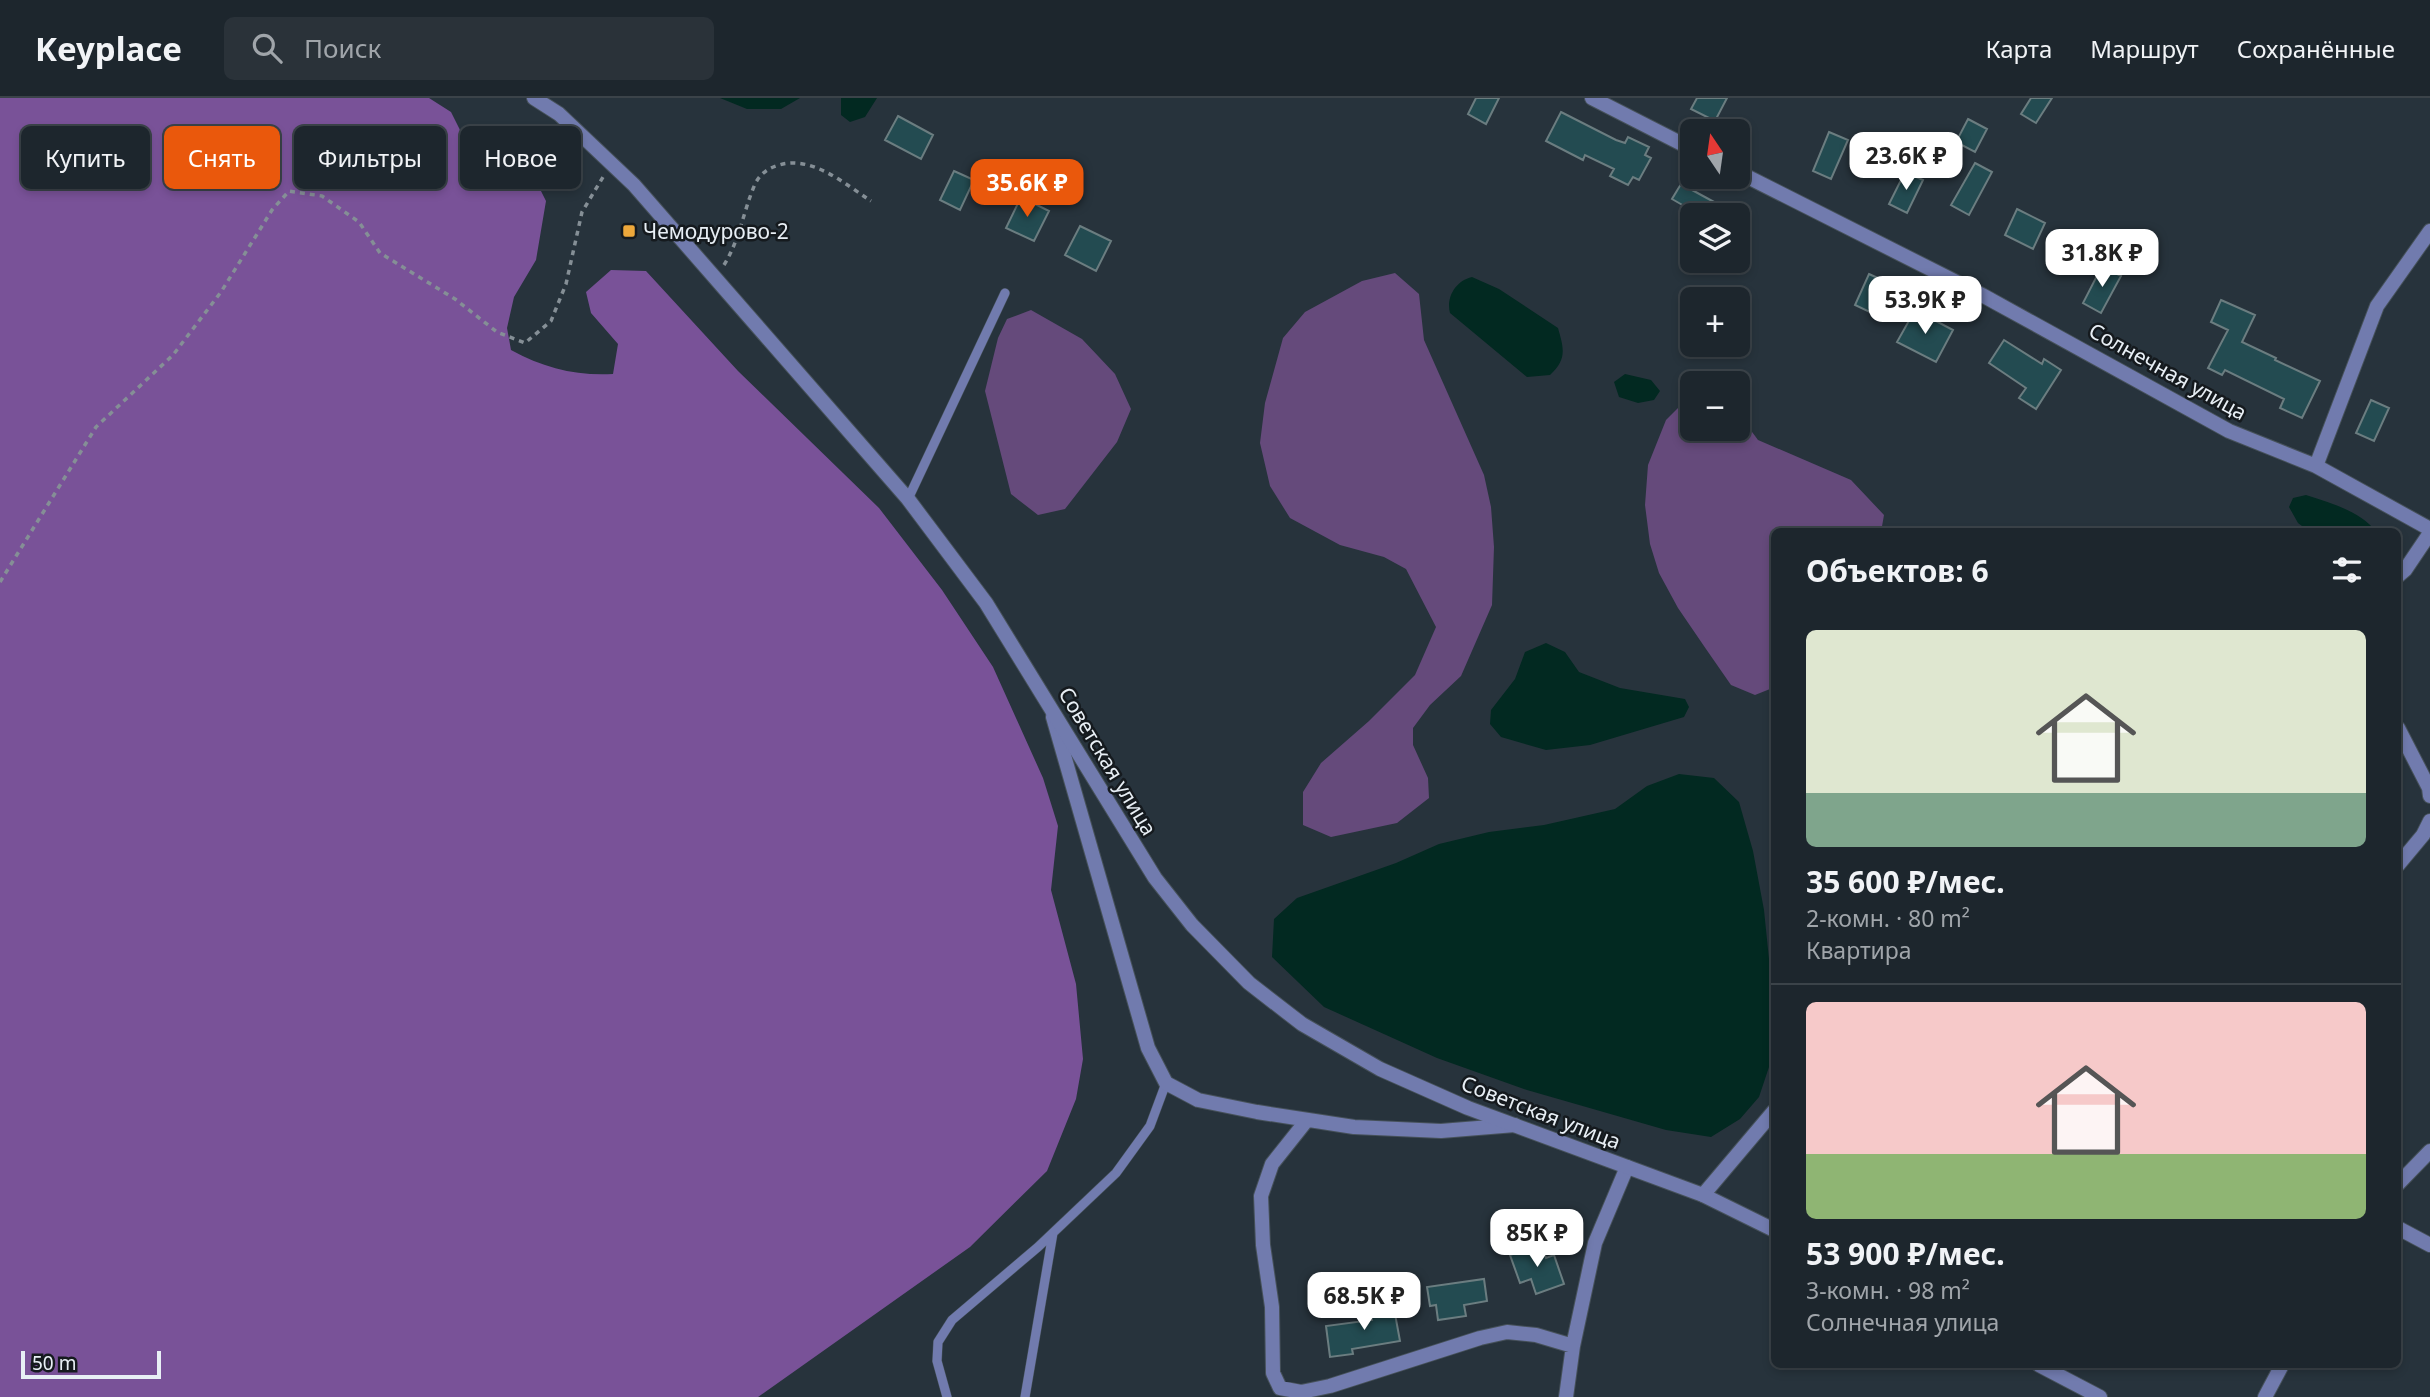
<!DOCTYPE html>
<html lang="ru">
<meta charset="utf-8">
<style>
:root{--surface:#1d262d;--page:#2a3239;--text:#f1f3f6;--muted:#a0a5aa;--line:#3b4349;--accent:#ea580c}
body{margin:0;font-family:"Noto Sans",sans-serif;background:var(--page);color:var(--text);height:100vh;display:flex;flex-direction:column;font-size:26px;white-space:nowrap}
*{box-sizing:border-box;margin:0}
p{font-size:23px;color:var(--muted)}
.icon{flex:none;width:38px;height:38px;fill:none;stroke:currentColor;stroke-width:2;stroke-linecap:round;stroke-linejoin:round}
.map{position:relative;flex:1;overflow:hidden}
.panel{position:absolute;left:1771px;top:430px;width:630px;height:840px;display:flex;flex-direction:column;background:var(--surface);border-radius:10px;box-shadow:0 4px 10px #0003,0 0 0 2px var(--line)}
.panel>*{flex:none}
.guide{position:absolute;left:21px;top:28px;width:665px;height:63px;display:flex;gap:14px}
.needle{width:46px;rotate:347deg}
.buttons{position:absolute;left:1680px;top:21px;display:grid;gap:14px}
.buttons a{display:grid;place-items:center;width:70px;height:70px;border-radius:10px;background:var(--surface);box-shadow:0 4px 10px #0003,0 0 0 2px var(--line);font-size:35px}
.scale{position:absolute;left:21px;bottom:18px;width:140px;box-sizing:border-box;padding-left:7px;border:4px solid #e8eff5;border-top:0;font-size:19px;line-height:24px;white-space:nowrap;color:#e8eff5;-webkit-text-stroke:5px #151a1e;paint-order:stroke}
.price{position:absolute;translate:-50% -60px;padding:0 16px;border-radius:14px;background:#fff;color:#222;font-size:23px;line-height:46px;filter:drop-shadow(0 2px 4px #0008)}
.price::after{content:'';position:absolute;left:50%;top:42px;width:21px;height:16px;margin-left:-10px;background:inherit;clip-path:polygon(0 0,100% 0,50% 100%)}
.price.on{background:var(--accent);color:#fff}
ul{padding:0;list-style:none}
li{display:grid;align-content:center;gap:14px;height:371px;padding:0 35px}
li+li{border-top:2px solid var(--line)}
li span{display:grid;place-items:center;height:217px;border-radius:10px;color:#555}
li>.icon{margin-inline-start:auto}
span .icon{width:126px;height:126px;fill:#fffc;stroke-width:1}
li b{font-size:30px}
h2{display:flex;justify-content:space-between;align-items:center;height:84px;padding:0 35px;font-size:30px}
.pill{padding:0 24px;border-radius:10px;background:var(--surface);box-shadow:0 4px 10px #0003,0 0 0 2px var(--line);font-size:24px;line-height:63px}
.pill.on{background:var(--accent);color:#fff}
header{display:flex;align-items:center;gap:42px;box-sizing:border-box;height:98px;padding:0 35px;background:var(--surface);border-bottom:2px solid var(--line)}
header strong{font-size:33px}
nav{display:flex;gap:38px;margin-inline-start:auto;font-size:24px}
.search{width:490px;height:63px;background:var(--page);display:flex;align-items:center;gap:18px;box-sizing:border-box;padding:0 24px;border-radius:10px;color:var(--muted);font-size:26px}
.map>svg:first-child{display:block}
</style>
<header>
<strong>Keyplace</strong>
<div class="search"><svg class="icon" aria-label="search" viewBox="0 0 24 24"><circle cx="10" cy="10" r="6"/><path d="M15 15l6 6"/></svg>Поиск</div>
<nav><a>Карта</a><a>Маршрут</a><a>Сохранённые</a></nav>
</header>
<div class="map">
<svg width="2430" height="1299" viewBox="0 0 2430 1299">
<rect width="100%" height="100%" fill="#27333c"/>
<path fill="#654a7b" d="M1395,175L1419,196L1424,242L1484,377L1491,409L1494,449L1492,507L1461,578L1430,607L1413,630V647L1428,680L1429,700L1397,725L1331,739L1303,727V694L1321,665L1369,623L1415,577L1436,529L1406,471L1384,459L1340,447L1290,420L1270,388L1260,345L1265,305L1283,240L1305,214L1362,183Z
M1031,212L1082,241L1115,276L1131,311L1117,344L1065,411L1038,417L1011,396L985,293L998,240L1007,221Z
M1690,298H1692V331H1738V315L1758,342L1851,382L1884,417L1881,434H1774V584L1770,591L1755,597L1731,587L1706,551L1678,510L1659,475L1650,446L1645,407L1648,367L1666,322Z"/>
<path fill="#795298" d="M0,0H429L451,14L478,68L494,79L515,82L539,89L546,103L536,162L514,199L507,230L511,252C544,270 576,278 613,276L618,246L591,215L586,194L611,172L646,173L738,273L879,410L942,492L993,569L1043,680L1058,728L1051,792L1076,886L1083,961L1076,1001L1047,1073L970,1149L758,1299H0Z"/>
<path fill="#022921" d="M720,0H800L781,11H747Z
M841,0H877L865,19L850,24L841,17Z
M1472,179L1499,191L1558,230C1564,251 1567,261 1550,277L1527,279L1450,215C1446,200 1455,183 1472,179Z
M1625,276L1651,282L1660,293L1654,302L1638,305L1619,299L1614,284Z
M2306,397C2333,406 2358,412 2377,434H2310L2298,425L2289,409L2293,400Z
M1546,545L1565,554L1579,574L1620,590L1685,601L1689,609L1684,619L1590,647L1546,652L1501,639L1490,626L1491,612L1515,581L1525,554Z
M1679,676L1714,680L1739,704L1753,753L1764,812L1770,871L1774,931L1769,969L1759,999L1740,1021L1711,1039L1666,1032L1527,992L1437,960L1324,909L1272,859L1274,821L1297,800L1396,765L1439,746L1489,734L1544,727L1615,711L1647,688Z"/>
<path fill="#234b51" stroke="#6b7d80" stroke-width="2" d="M1476,0H1499L1486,26L1468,16Z
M1697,0H1727L1715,23L1691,11Z
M2031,0H2052L2036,25L2021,16Z
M1561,14L1616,42L1625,45L1628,39L1649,49L1645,57L1651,60L1639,82L1633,79L1628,87L1610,78L1614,71L1585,57L1583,62L1546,43Z
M898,18L933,37L921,61L885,42Z
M1968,21L1987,31L1975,54L1956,44Z
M1829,34L1848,42L1831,81L1813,73Z
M1975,65L1992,74L1969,117L1951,107Z
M954,73L974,82L960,112L940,102Z
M1905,74L1923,82L1907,115L1889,106Z
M1681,86L1738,117H1700L1672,101Z
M1021,99L1049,113L1034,143L1006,130Z
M2017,111L2045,125L2033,151L2005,137Z
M1080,128L1111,143L1096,173L1065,157Z
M2102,168L2121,178L2101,215L2083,205Z
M1869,176L1889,185L1874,216L1855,207Z
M2221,202L2255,217L2242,244L2276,260L2275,262L2320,283L2302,320L2280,310L2284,301L2225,272L2222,277L2208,270L2228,232L2211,224Z
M1915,212L1953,232L1936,264L1897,244Z
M2004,242L2042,266L2044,261L2061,272L2036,311L2019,300L2026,290L1989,265Z
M2371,302L2389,310L2374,343L2356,335Z
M1541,1146L1546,1160L1554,1157L1564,1186L1536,1196L1531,1181L1520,1185L1510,1157Z
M1484,1181L1487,1203L1464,1207L1466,1218L1438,1222L1436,1207L1430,1208L1427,1189Z
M1393,1205L1400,1243L1352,1251L1353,1256L1330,1259L1326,1228L1372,1222L1369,1209Z"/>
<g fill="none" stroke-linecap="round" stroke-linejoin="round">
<defs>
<path id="service" d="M908,401L1005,195
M947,1299L937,1263L938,1244L952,1222L1038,1149L1116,1075L1150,1028L1166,985
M1025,1299L1053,1135"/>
<path id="minor" d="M1592,0L1692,51
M1738,74L1982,197L2229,333L2316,368L2430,431
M2316,368L2377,208L2430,133
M2398,478L2405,472L2430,435
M1053,619L1148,950L1166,985L1198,1002L1257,1014L1354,1029L1441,1033L1515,1027
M2398,630L2429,690L2430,698
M2398,767L2423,737L2430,723
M1307,1022L1272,1066L1261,1098L1263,1147L1272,1209L1273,1275L1280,1290L1301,1294L1330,1288L1480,1240L1507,1234L1536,1237L1573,1248
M2398,1086L2430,1053
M1703,1097L1774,1013
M2398,1130L2430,1147
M1566,1299L1573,1248L1595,1145L1627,1069
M2265,1299L2282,1267"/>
<path id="tertiary" d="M534,0L559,16L634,87L908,401L986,505L1155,780L1192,827L1249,885L1302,926L1380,971L1468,1010L1703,1097L1774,1132
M2039,1267L2100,1299"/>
</defs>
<use href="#service" stroke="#46515a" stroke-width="10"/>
<use href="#minor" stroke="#46515a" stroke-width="16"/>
<use href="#tertiary" stroke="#46515a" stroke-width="16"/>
<path stroke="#858f96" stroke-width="3.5" stroke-dasharray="5 5" stroke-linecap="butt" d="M724,167C740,141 743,114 755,86C760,76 768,70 779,67C812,57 845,86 871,103
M0,484L96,329L173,257L221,194L272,112L289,93L322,98L359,124L380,155L455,201L497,234L525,245L551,223L566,186L582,114L603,79"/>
<use href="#service" stroke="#717bae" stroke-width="9"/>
<use href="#minor" stroke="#717bae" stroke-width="14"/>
<use href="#tertiary" stroke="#717bae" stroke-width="14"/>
</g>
<rect fill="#eda83b" stroke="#151a1e" stroke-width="2.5" x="622" y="126" width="14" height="14" rx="3.5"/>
<g text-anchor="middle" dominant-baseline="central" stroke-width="5" stroke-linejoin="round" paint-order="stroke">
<g font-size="21" fill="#e8eff5" stroke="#151a1e" text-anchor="start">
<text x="643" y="133">Чемодурово-2</text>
</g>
<g font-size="21" fill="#e8eff5" stroke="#151a1e">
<text transform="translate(2168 273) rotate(29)">Солнечная улица</text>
<text transform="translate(1108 663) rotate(59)">Советская улица</text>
<text transform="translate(1541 1014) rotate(21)">Советская улица</text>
</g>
</g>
</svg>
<div class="buttons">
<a><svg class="needle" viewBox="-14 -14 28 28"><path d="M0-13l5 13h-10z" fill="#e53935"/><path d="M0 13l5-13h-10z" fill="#a0a5aa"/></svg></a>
<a><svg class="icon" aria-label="layers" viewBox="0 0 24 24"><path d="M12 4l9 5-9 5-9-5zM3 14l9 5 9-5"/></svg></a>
<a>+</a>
<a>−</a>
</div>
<div class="scale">50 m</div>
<b class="price" style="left:1906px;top:94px">23.6K ₽</b>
<b class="price on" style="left:1027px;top:121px">35.6K ₽</b>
<b class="price" style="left:2102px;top:191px">31.8K ₽</b>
<b class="price" style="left:1925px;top:238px">53.9K ₽</b>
<b class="price" style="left:1537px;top:1171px">85K ₽</b>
<b class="price" style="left:1364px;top:1234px">68.5K ₽</b>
<div class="guide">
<a class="pill">Купить</a>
<a class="pill on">Снять</a>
<a class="pill">Фильтры</a>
<a class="pill">Новое</a>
</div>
<section class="panel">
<h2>Объектов: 6<svg class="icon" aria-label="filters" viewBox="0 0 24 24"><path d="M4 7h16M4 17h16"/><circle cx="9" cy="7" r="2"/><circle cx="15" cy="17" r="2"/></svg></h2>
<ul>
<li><span style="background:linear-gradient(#dfe7d0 75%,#7fa58c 0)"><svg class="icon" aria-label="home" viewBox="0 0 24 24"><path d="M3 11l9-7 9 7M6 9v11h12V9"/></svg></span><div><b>35 600 ₽/мес.</b><p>2-комн. · 80 m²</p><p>Квартира</p></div></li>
<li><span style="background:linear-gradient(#f6c9c9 70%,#8fb573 0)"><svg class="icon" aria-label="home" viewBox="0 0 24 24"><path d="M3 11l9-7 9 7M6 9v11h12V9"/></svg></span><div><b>53 900 ₽/мес.</b><p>3-комн. · 98 m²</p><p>Солнечная улица</p></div></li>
</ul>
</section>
</div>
